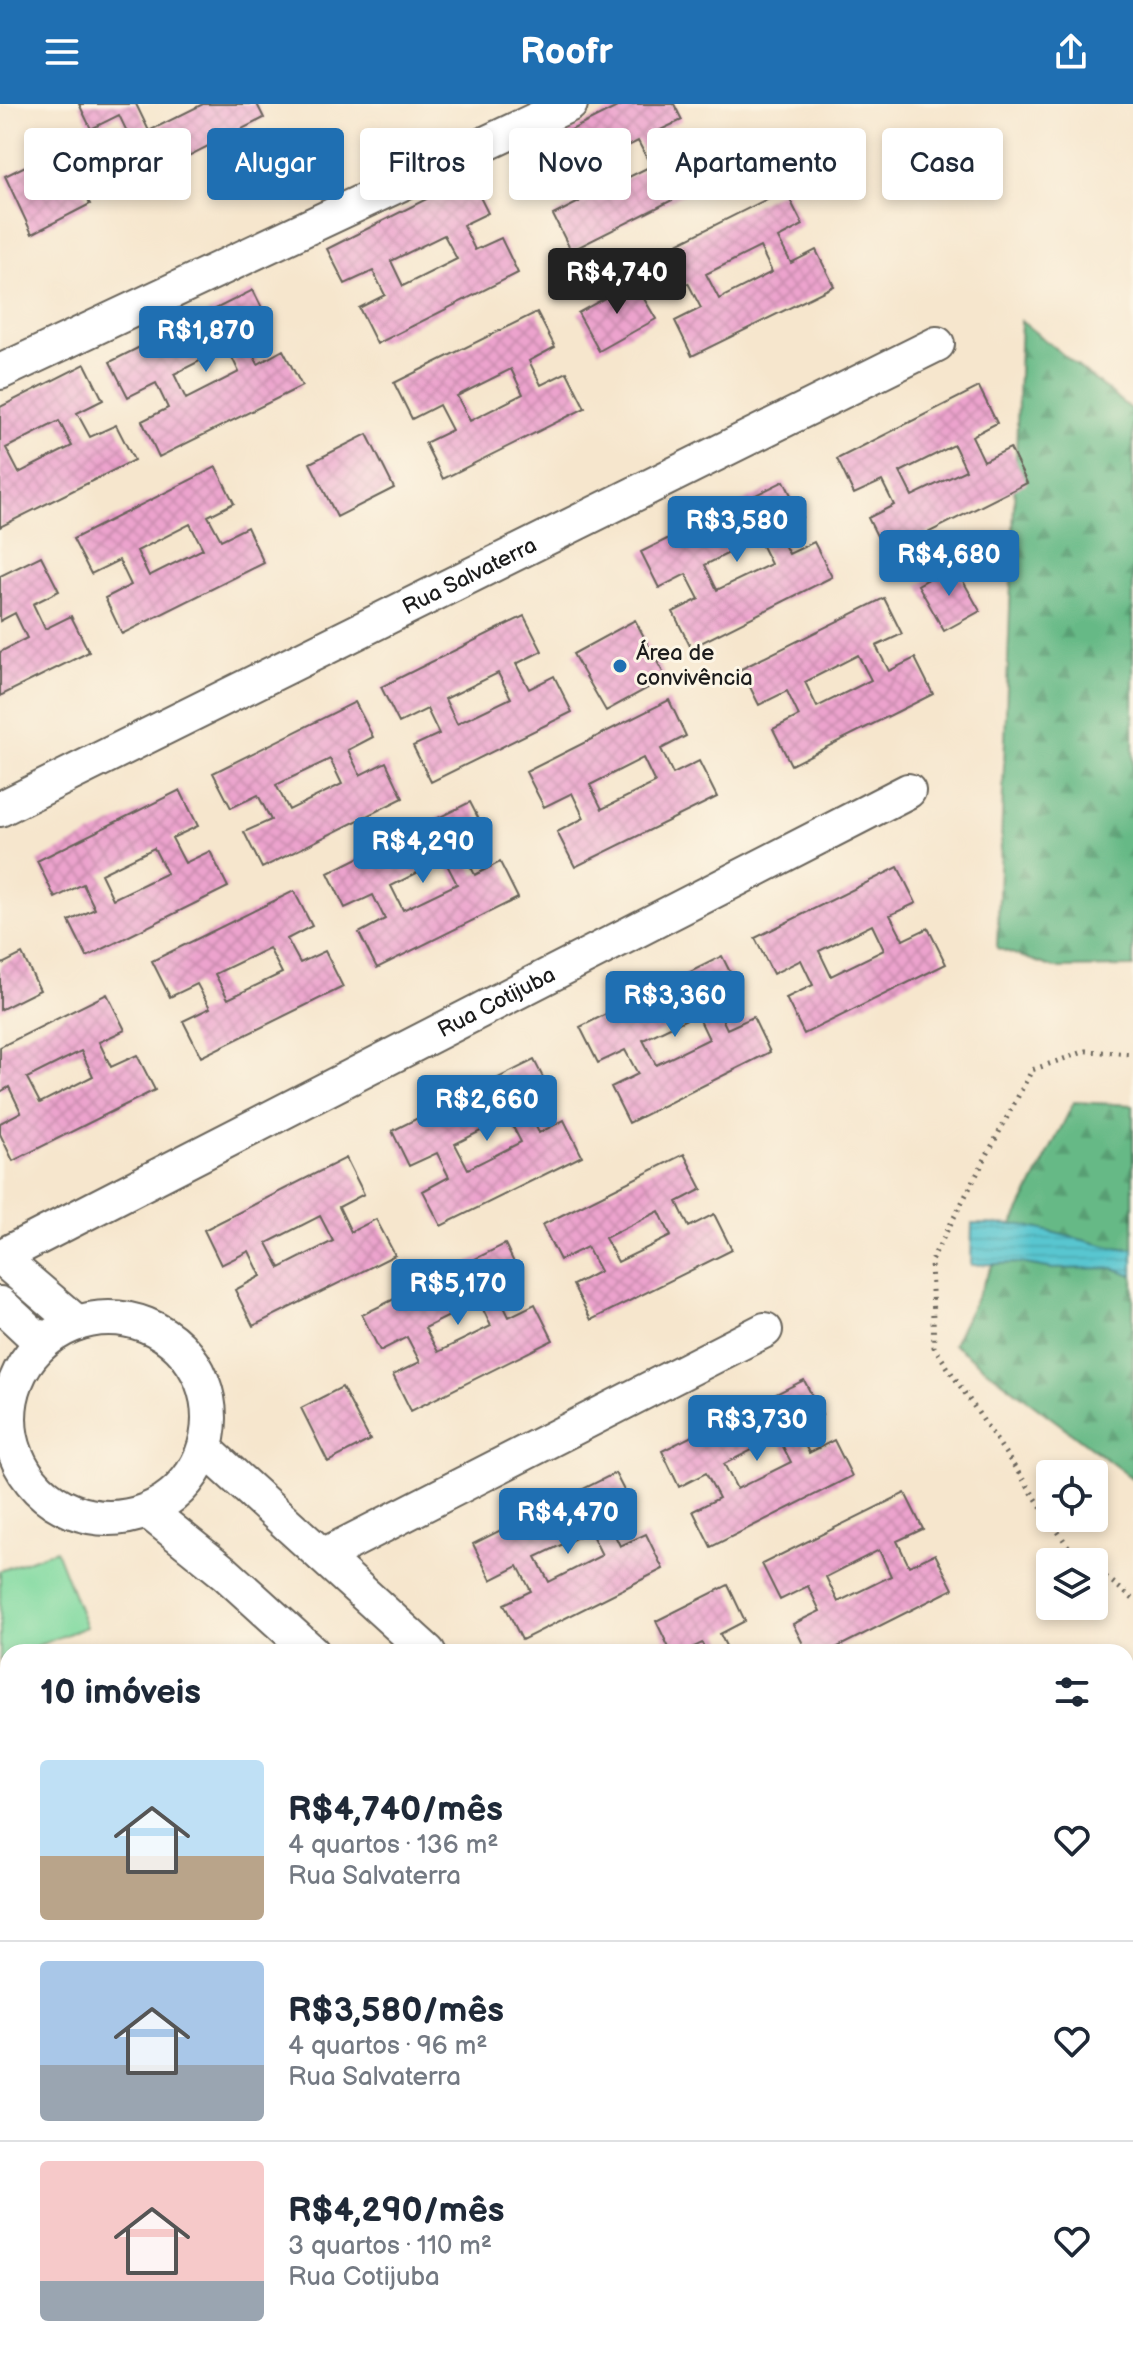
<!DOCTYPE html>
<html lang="pt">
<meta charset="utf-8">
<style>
:root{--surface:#fff;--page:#f2f2f3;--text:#1f2937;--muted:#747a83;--line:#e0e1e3;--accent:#1f6fb2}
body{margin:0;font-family:"Balsamiq Sans",sans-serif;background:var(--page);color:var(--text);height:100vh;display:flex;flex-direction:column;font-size:30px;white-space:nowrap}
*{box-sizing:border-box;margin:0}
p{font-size:26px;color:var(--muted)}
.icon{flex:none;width:44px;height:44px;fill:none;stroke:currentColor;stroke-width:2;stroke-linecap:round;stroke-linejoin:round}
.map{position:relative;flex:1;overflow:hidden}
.drawer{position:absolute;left:0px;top:1540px;width:1134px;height:714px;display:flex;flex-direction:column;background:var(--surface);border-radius:24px 24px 0 0;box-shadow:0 4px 12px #0003}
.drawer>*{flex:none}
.guide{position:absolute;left:24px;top:24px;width:1086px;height:72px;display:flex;gap:16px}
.controls{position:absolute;left:1036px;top:1356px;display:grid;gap:16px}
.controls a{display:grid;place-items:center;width:72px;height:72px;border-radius:8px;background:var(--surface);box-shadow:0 4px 12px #0003;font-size:40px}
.price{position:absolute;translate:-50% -68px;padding:0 18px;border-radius:8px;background:var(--accent);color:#fff;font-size:26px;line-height:52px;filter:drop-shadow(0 2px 4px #0008)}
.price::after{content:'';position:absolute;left:50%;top:48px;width:24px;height:18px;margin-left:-12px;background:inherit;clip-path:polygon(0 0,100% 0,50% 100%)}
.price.on{background:#222;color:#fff}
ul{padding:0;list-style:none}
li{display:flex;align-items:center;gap:24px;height:200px;padding:0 40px}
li+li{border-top:2px solid var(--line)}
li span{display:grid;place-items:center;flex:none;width:224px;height:160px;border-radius:8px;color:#555}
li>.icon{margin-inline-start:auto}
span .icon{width:96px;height:96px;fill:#fffc;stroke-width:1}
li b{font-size:34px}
h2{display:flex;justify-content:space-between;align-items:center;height:96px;padding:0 40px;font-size:34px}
.tag{padding:0 28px;border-radius:8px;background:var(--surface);box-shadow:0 4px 12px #0003;font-size:28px;line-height:72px}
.tag.on{background:var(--accent);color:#fff}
header{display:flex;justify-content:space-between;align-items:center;height:104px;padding:0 40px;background:var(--accent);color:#fff;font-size:36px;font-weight:700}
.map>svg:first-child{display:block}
</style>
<header><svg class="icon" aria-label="menu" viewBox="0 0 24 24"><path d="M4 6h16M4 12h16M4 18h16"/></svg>Roofr<svg class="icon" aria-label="share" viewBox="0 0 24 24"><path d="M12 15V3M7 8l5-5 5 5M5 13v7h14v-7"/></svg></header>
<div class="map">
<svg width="1133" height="2253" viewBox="0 0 1133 2253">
<defs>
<pattern id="forest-firs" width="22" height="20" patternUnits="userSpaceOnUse" patternTransform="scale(2)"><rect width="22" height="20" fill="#66b986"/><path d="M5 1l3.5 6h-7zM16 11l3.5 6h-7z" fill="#589e73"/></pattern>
<pattern id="water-rules" width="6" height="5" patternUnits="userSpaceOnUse" patternTransform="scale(2)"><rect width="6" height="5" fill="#59c6d0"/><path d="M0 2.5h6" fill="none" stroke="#4daab2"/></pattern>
<pattern id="building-cross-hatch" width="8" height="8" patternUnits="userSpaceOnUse" patternTransform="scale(2)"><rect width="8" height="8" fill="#eca3cd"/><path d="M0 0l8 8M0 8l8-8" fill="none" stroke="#ca8caf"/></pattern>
</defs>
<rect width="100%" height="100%" fill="#fcf5e5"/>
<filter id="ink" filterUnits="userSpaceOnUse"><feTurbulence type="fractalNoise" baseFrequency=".0125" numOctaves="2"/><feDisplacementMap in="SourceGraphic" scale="16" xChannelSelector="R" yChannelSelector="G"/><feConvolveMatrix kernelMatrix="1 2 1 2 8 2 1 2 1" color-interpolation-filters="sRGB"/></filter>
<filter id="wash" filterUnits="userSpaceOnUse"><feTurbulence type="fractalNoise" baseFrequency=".006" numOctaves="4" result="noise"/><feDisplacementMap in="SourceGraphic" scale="32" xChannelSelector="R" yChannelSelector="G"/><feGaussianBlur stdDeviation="1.8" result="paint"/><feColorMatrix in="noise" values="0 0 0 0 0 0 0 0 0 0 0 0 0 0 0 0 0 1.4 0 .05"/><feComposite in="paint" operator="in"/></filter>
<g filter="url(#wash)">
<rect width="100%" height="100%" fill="#f6e6cd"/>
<path fill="url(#forest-firs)" stroke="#416a51" stroke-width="2" d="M1021,217L1133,307V863L1054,864L997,844Z
M1074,998L1133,1001V1375L953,1240Z"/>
<path fill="#7ed99f" stroke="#4d7a5e" stroke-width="2" d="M56,1446L86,1523L21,1548H8V1553L0,1556V1467Z
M1133,1805V2093L1126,2086V1813Z"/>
<path fill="url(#water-rules)" stroke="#3a7176" stroke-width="2" d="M972,1120L1023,1121L1111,1143L1133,1145V1171L1113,1164L1053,1165L1020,1159L971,1161Z"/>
<g id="blocks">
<path fill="url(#building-cross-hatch)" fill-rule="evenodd" d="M79,0H136L149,27L203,0H257L264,14L123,85L105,49L131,36L119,11L91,25Z
M623,0H674L682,16L656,28L669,53L694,40L712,76L571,147L553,111L579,98L566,73L539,87L521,51ZM638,37L651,62L597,89L584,64Z
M60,45L90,100L32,130L5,72Z
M470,73L488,109L463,121L475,146L501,134L518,169L377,240L359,204L385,191L373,167L345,180L327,145ZM444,131L457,155L403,182L391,157Z
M785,86L803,121L778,134L791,159L816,146L834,182L692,252L675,217L701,204L688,179L661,193L643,157ZM760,143L772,168L719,195L706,170Z
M634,178L656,215L599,247L578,209Z
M253,186L271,222L245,235L258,260L283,246L302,282L159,353L142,317L168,304L156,279L128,293L110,258ZM227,243L239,268L186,295L174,270Z
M537,208L555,243L529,257L541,281L567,268L585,304L443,375L425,339L452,326L439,301L412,315L394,279ZM511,265L523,290L470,317L457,292Z
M85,260L103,296L77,309L90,333L116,321L134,356L0,423V303ZM59,317L72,342L19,369L6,344Z
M979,283L997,319L972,332L984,357L1010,344L1027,379L886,450L868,414L894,401L882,377L854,390L837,355ZM954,341L966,366L912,392L900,368Z
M367,330L394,384L337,413L310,359Z
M216,363L234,399L208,412L221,436L247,423L264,459L122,530L105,494L131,481L119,456L91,470L73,435ZM190,420L203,445L149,472L137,447Z
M784,377L802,413L776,426L789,450L814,438L832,473L691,544L673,508L699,495L686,470L659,484L641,448ZM758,434L771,460L717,486L705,461Z
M41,452L59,487L33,500L45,525L71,512L89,548L0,592V548L27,534L15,509L0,517V472Z
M954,461L980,507L944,527L918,481Z
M884,494L902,530L876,542L889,567L915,554L933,590L791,661L773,625L799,612L787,587L759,601L741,565ZM858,551L871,576L817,603L805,578Z
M524,512L542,547L516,560L529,585L554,572L572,608L431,678L413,642L439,630L427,605L399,619L381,583ZM498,569L511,594L457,620L445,595Z
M635,516L666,574L606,607L573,550Z
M669,596L686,632L661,645L673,670L699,657L717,693L575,763L557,728L584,714L572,689L544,703L526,668ZM643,654L655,679L602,705L590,681Z
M355,598L373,633L348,646L360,671L386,658L403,694L262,764L244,728L271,716L258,691L231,704L213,669ZM330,655L342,680L289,706L276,681Z
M180,686L198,722L172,734L185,759L210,747L228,783L87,853L69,817L95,805L83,780L55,794L37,757ZM154,744L167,769L113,795L101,770Z
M470,698L488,733L462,746L475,771L500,758L518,794L377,864L359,829L385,815L373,791L345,804L328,769ZM444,755L457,780L403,806L391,782Z
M898,763L916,799L890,811L903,836L928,824L946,860L804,930L786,894L813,881L801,856L773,870L755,834ZM872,821L884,846L831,872L819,847Z
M294,787L312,822L287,835L300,859L325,847L343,883L201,953L183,917L210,904L197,880L170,893L152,857ZM269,844L282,869L228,895L215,870Z
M22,850L40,886L0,906V861Z
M722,852L740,888L715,900L727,925L753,913L770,948L629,1019L611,983L638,970L625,946L598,959L580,923ZM697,910L709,935L656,961L643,936Z
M107,890L125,926L99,938L111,963L137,951L155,986L13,1057L0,1030V1019L21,1008L9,983L0,988V943ZM81,947L93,972L40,999L27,974Z
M534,956L552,991L527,1004L539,1029L564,1016L582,1052L441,1122L423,1087L449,1073L437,1049L409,1062L392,1027ZM508,1013L521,1038L468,1065L455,1040Z
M684,1050L702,1085L677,1098L689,1123L714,1110L732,1146L591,1216L573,1181L600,1167L587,1143L560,1156L542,1121ZM659,1107L671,1132L618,1158L605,1134Z
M346,1054L364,1090L339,1103L351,1128L376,1115L395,1151L253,1222L235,1186L261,1172L249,1147L221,1161L204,1126ZM320,1112L333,1137L280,1164L267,1139Z
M505,1140L522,1175L497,1188L509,1213L535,1200L553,1236L411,1307L393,1271L420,1258L407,1233L380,1247L362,1211ZM479,1197L491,1222L438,1248L425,1224Z
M804,1276L822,1311L796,1324L809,1349L834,1336L852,1372L711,1443L693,1407L719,1394L706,1369L679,1383L662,1347ZM778,1333L791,1358L737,1385L724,1360Z
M342,1283L370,1336L328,1358L301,1304Z
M615,1369L633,1404L608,1417L620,1442L646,1430L663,1465L522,1536L504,1500L531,1487L518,1462L491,1476L473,1440ZM590,1427L602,1451L549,1478L536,1453Z
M905,1389L923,1425L897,1437L909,1462L935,1450L953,1485L828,1548H807L793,1520L820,1507L808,1482L780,1496L762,1460ZM879,1446L891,1472L838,1498L826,1473Z
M728,1481L745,1517L720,1530L729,1548H706L702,1539L684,1548H671L656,1517Z
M8,1977V2047L0,2050V1980Z
M187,2246H304L287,2253H190Z
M334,2246H371L354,2253H337Z
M703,2246H803L805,2253H706Z
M814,2246H855L856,2248L845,2253H817Z"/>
</g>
</g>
<g filter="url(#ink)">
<use href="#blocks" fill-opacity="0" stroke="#68635a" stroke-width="2"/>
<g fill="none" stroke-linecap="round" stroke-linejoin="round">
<defs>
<g id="minor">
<path d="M0,268L570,0"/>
<path id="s1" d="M0,705L937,240"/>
<path id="s2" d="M0,1153L908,687"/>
<path d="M0,1153L77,1219"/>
<path d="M0,1200L42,1239"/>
<circle cx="109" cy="1314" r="100"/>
<path d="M205,1345L428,1548"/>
<path d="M148,1407L225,1469L312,1548"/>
<path d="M323,1452L765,1226"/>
<path d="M0,1874L8,1871"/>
<path d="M1126,2192L1133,2199"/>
<path d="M642,2246L645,2253"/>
<path d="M1069,2246L1077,2253"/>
<path d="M32,2253L49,2246"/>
</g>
</defs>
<use href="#minor" stroke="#68635a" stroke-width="38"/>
<path stroke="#68635a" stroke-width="5" stroke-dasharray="2 6" stroke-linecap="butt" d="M1087,1458L1067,1441L934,1243L931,1157L1032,966L1086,947L1133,950
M1094,1463L1133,1495"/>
<use href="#minor" stroke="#fff" stroke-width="34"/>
</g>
</g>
<circle fill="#1f6fb2" stroke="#fcf5e5" stroke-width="3" cx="620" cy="562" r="8"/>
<g text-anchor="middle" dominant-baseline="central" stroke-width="6" stroke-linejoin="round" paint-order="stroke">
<g font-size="22" fill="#1c1c1c" stroke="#fcf5e5">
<text stroke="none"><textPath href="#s1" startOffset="524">Rua Salvaterra</textPath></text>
<text stroke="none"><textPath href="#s2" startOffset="558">Rua Cotijuba</textPath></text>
</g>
<g font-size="22" fill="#1c1c1c" stroke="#fcf5e5" text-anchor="start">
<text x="636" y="549">Área de<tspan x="636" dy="25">convivência</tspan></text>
</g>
</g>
</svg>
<div class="controls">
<a><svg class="icon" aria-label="locate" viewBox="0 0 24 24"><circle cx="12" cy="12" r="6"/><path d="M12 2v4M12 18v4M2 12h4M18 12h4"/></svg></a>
<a><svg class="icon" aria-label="layers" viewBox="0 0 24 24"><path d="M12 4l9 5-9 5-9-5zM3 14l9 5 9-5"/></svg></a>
</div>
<b class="price on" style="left:617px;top:212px">R$4,740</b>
<b class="price" style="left:206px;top:270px">R$1,870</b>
<b class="price" style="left:737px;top:460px">R$3,580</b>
<b class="price" style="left:949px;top:494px">R$4,680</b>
<b class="price" style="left:423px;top:781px">R$4,290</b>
<b class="price" style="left:675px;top:935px">R$3,360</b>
<b class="price" style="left:487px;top:1039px">R$2,660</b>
<b class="price" style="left:458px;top:1223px">R$5,170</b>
<b class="price" style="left:757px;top:1359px">R$3,730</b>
<b class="price" style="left:568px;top:1452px">R$4,470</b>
<div class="guide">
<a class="tag">Comprar</a>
<a class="tag on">Alugar</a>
<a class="tag">Filtros</a>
<a class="tag">Novo</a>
<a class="tag">Apartamento</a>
<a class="tag">Casa</a>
</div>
<section class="drawer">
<h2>10 imóveis<svg class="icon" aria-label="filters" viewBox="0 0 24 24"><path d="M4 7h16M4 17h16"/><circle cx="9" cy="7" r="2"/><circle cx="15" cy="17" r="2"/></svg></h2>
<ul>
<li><span style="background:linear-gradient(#bfe0f5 60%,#b9a48a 0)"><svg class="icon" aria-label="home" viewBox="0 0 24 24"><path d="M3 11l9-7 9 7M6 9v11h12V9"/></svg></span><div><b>R$4,740/mês</b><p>4 quartos · 136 m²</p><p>Rua Salvaterra</p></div><svg class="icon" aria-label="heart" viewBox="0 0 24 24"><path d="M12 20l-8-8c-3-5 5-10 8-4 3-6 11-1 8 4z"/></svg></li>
<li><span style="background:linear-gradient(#a9c7e8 65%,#9aa5b1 0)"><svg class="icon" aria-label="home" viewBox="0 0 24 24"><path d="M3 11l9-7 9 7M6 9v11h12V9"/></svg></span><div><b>R$3,580/mês</b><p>4 quartos · 96 m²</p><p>Rua Salvaterra</p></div><svg class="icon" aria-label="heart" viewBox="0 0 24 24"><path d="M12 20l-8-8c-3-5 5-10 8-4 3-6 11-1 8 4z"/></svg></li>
<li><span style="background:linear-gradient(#f6c9c9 75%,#9aa5b1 0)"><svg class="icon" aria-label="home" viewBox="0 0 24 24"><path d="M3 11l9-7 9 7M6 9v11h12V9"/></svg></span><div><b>R$4,290/mês</b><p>3 quartos · 110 m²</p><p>Rua Cotijuba</p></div><svg class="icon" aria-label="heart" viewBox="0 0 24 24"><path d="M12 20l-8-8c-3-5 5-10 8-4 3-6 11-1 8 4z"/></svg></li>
</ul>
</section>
</div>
